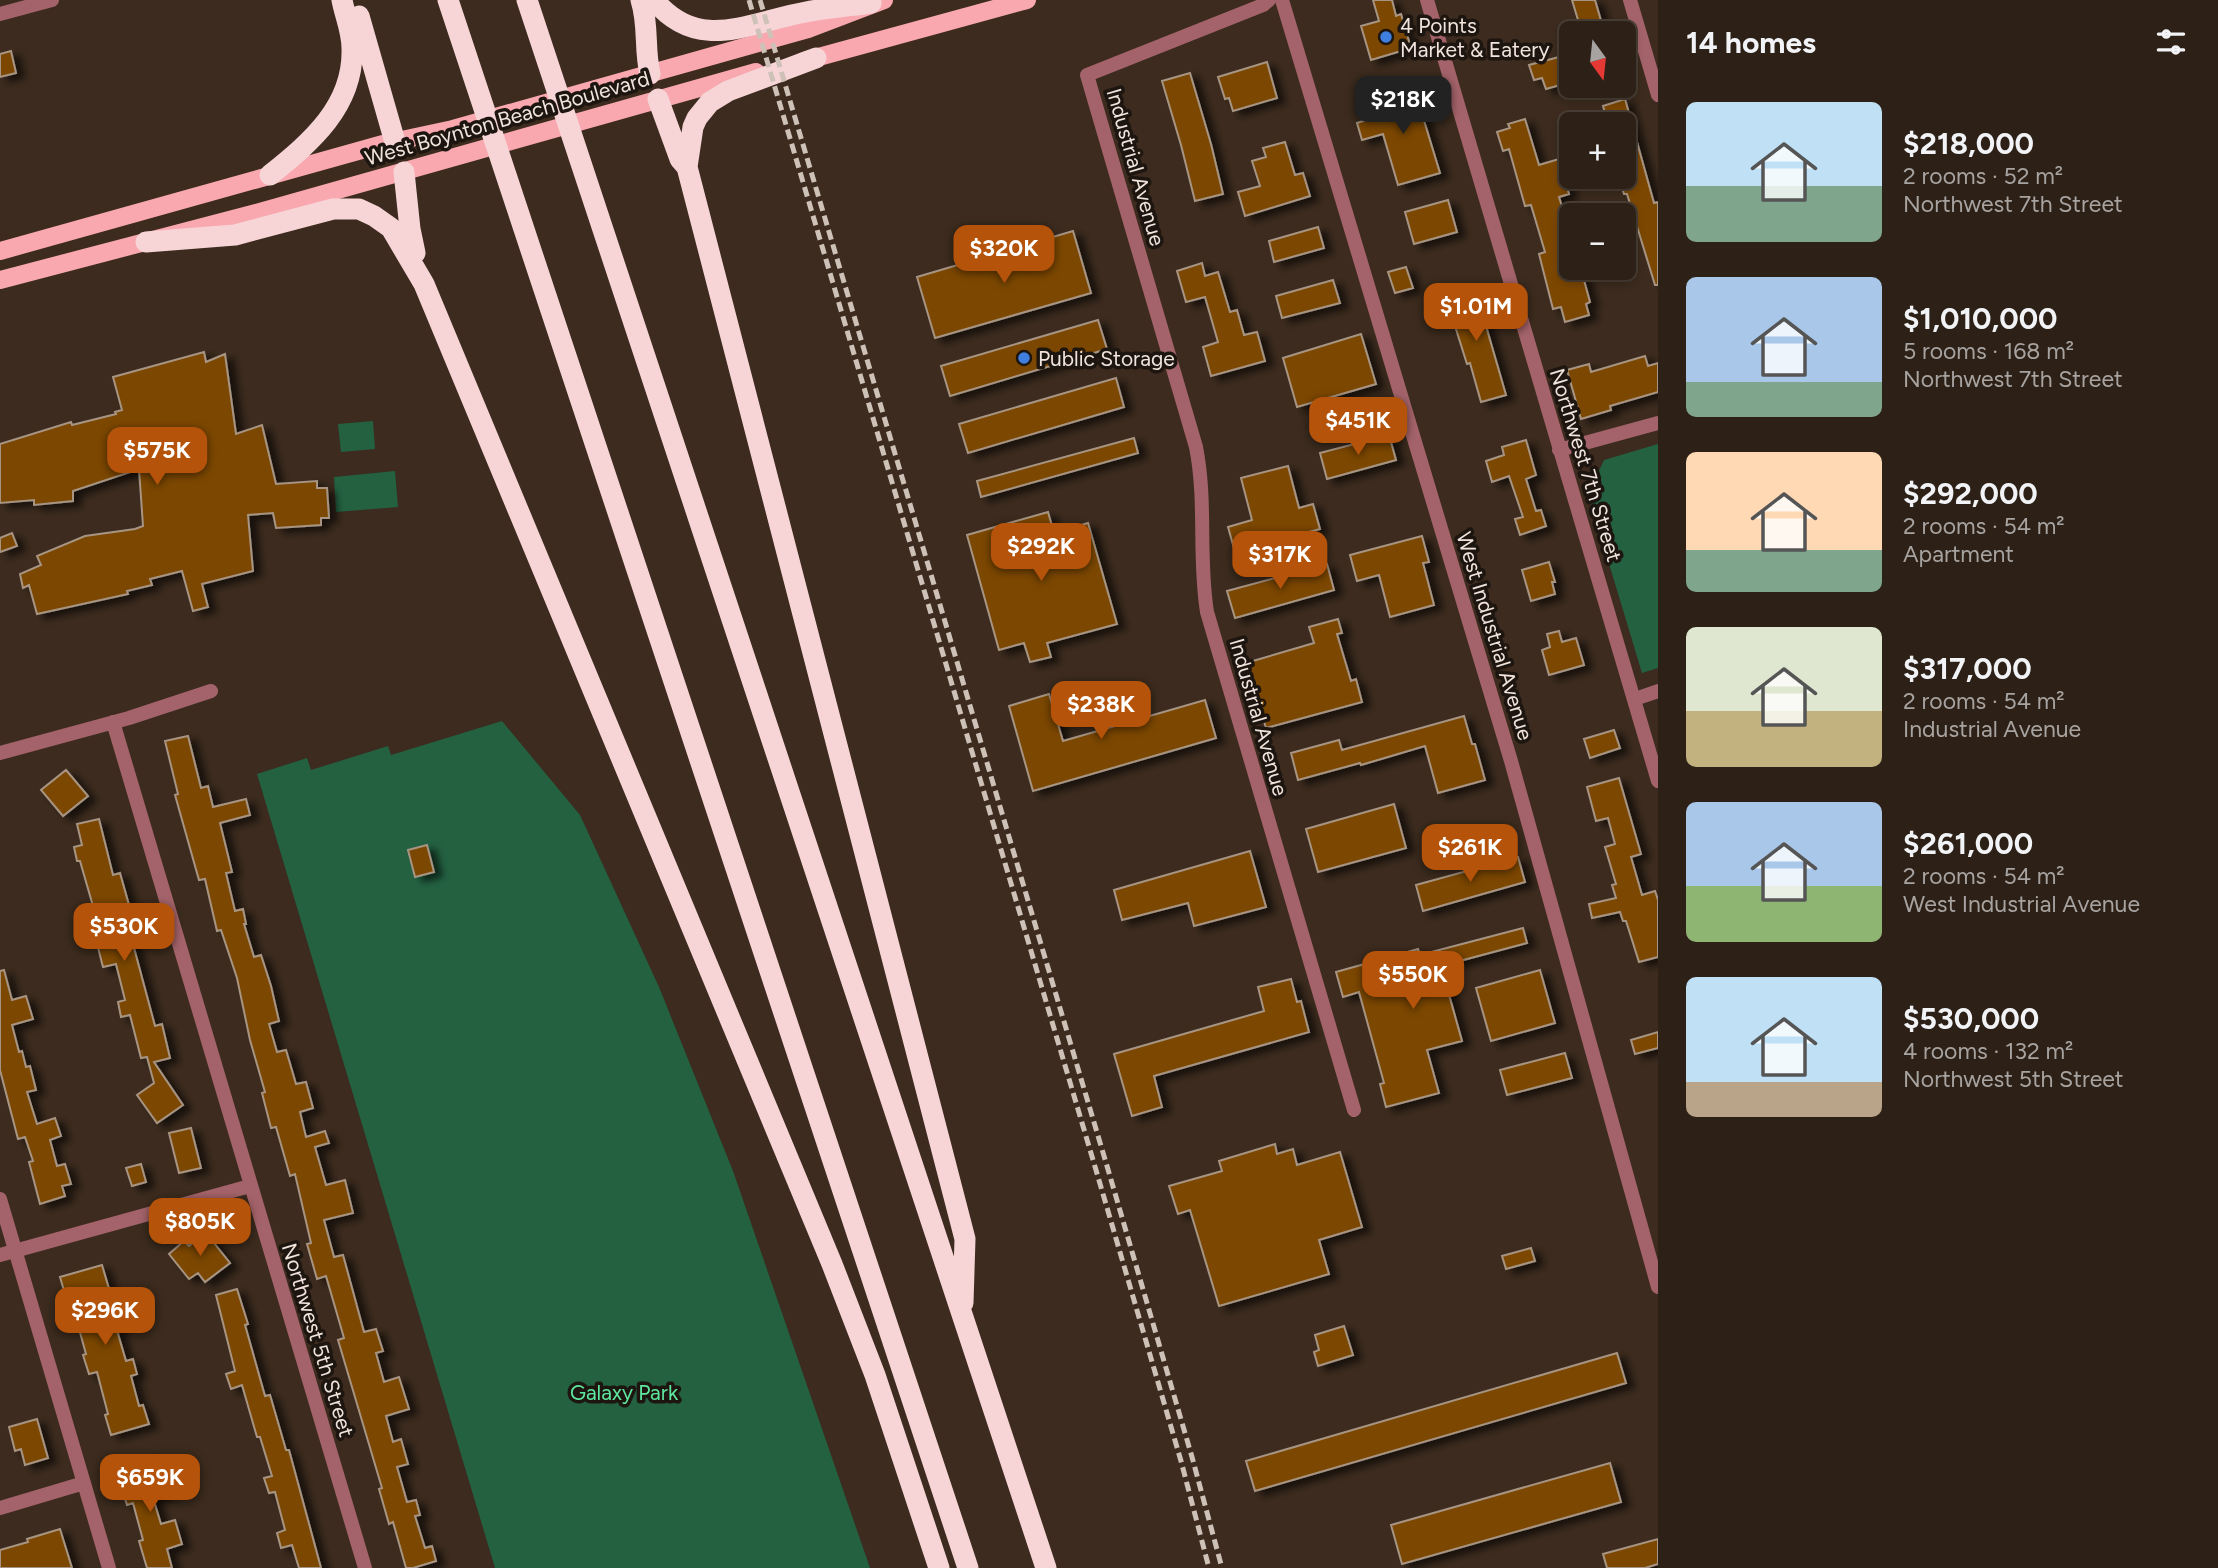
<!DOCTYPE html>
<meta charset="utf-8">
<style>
:root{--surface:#2d2016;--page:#392d23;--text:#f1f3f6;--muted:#a7a3a1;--line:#483e35;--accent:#b45309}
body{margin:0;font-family:Figtree,sans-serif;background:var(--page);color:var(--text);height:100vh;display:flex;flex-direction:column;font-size:26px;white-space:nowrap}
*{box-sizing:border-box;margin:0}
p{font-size:23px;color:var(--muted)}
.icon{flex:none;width:38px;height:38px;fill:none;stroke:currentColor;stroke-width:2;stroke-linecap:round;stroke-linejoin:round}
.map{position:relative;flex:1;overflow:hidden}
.drawer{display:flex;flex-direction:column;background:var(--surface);width:560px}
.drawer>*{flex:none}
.needle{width:46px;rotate:165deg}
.controls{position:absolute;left:1559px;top:21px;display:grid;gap:14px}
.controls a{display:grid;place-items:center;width:77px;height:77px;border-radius:10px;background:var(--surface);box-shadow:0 4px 10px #0003,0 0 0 2px var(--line);font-size:35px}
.price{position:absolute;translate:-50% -60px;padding:0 16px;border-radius:14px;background:var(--accent);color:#fff;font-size:23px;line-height:46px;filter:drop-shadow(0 2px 4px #0008)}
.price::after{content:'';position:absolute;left:50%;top:42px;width:21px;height:16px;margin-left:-10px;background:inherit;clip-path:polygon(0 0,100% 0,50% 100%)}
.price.current{background:#222;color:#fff}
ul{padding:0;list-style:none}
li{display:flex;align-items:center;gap:21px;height:175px;padding:0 28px}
li span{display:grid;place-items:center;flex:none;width:196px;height:140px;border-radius:10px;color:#555}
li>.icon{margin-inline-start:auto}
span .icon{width:84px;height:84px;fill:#fffc;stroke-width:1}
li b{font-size:30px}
h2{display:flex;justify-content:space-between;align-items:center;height:84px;padding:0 28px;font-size:30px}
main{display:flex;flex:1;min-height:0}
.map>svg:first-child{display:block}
</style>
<main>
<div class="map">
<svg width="1658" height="1568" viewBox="0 0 1658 1568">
<defs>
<filter id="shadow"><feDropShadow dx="8" dy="4.5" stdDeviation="3.5" flood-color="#0009"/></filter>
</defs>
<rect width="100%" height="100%" fill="#3c2b1e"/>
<path fill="#236141" d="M373,421L375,449L341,452L338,424Z
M1658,444V668L1642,673L1588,494L1604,460Z
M395,471L398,507L336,512L334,477Z
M502,721L580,815L659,987L733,1171L870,1568H495L257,774L307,758L311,770L388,746L391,755Z"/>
<path fill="#7b4700" stroke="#a79482" stroke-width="2" filter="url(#shadow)" d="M1373,0H1392L1396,16L1401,14L1411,48L1371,60L1361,26L1379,21Z
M1572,0H1595L1602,24L1581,30Z
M11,51L16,73L0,77V54Z
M1559,57L1567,83L1546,89L1542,78L1534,80L1529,65Z
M1267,62L1277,98L1233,111L1229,98L1225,99L1218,77Z
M1190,73L1211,144L1223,194L1195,201L1181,145L1162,81Z
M1410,90L1413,102L1418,101L1440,173L1398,185L1383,134L1362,140L1357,123L1376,117L1371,101Z
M1625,99L1654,203L1658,202V285H1655L1627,194H1624L1619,177H1624V124H1608L1603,106Z
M1525,119L1539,165L1559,159L1569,194L1559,197L1568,226L1572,225V276L1582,273L1590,302L1586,304L1589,315L1565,322L1561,307L1553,309L1539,254L1545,252L1531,205L1525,206L1509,149L1503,151L1497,132L1510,128L1508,124Z
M1285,142L1295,175L1303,173L1310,196L1245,216L1238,192L1260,186L1252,161L1266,157L1263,148Z
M1448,200L1457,232L1414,244L1405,212Z
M1318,227L1324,248L1274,262L1269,241Z
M1073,231L1091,293L935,338L917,277Z
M1202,263L1205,276L1218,272L1230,312L1237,310L1244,335L1257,332L1265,361L1211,376L1203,347L1218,342L1205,297L1186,302L1177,271Z
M1406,267L1413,288L1395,293L1388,272Z
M1333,280L1340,303L1282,318L1276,296Z
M1475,288L1506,395L1481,402L1470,363L1467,364L1455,326L1452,327L1443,297Z
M1098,320L1107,349L950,396L941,366Z
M1361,334L1376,384L1297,407L1283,358Z
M204,352L206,362L225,354L236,434L262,425L276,484L317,481V488H327L329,518H321V525L276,528L273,513L248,515L253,571L202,584L208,607L193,611L182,571L150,579L152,585L127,591L128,594L37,614L29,585L23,588L20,574L41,565L37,556L85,536L135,529L143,526L139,469L73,491V501L34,505V500L0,503V444L71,422L72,425L116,414L115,412L122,410L113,377Z
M1645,356L1648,366L1658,363V392L1610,406L1611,410L1581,419L1567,370L1589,364L1591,372Z
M1116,378L1124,407L968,453L959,424Z
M1389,435L1396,460L1327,479L1320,453Z
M1134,438L1138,453L981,497L977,481Z
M1526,440L1536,475L1526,479L1536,511L1541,510L1546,526L1520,535L1515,519L1523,517L1509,476L1492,482L1486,461L1504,455L1502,447Z
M1288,466L1299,508L1313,504L1320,529L1235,552L1228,527L1252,520L1241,478Z
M1048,512L1054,533L1088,523L1117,624L1047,643L1051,657L1030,662L1024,643L999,650L967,535Z
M12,533L17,546L0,552V538Z
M1422,536L1429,562L1423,563L1434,605L1390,617L1379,575L1357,581L1350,555Z
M1549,562L1555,582H1552L1555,594L1531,601L1522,570Z
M1327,564L1334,590L1235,618L1227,591Z
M1338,619L1342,633L1337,634L1351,681L1356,679L1362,702L1266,728L1246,663L1314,643L1309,627Z
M1559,631L1562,642L1576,638L1584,665L1549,675L1542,650L1550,647L1547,634Z
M1049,694L1063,741L1205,700L1216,738L1033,791L1009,706Z
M1464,716L1472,744H1475L1485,780L1438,793L1425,746L1361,765L1360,763L1298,780L1291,753L1339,740L1342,750Z
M1614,730L1620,748L1590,758L1584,739Z
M188,736L201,788L208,786L213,807L246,799L250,815L220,823L232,872L226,873L235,911L243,909L246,924H244L254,957L261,955L271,986L279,1021L269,1024L277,1052L286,1050L296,1084L306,1082L313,1108L300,1112L306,1137L325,1131L329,1143L315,1147L326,1185L345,1180L353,1213L324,1220L334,1257L343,1255L364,1332L376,1329L383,1351L376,1353L384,1382L399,1377L409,1409L386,1416L393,1442L401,1439L408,1464L397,1467L407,1502L416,1500L420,1515L415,1516L425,1548L432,1546L436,1561L413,1568H406L393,1522L389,1524L379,1489L382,1488L338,1340L344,1338L326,1276L317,1279L307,1244L311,1243L295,1174L290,1176L276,1127L271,1128L262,1093L265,1092L250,1040L237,978L221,930L217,931L205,879L199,880L175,795L178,794L165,741Z
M66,770L88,796L63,816L41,790Z
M1619,778L1641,854L1631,857L1642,895L1655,891L1658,900V957L1639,962L1626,921H1623L1620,912L1592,918L1589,904L1616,898L1612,885L1616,884L1605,847L1615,844L1608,818L1596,821L1587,787Z
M1394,804L1406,848L1318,872L1306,829Z
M99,819L113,875L120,873L129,905L123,907L155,1026L162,1024L170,1058L154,1062L183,1105L157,1123L137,1095L154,1083L147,1057L141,1058L130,1015L121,1017L118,1002L125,1000L116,964L103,967L93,928L99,927L80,861H77L74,847L82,845L77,824Z
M427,845L434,872L415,877L408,850Z
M1250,851L1266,907L1194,926L1188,903L1122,920L1114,890Z
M1518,857L1525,882L1423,911L1416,885Z
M1523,928L1527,943L1441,966L1462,1041L1427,1050L1439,1093L1386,1107L1380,1084L1384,1083L1359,992L1343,997L1336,972L1418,949L1420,955Z
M4,970L12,1000L26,996L33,1019L12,1025L19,1052L22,1051L26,1067L30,1066L36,1090L27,1092L37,1124L55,1118L61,1136L50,1140L57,1166L65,1164L71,1184L62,1186L65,1196L40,1204L29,1162L33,1161L25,1137L18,1139L0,1070V971Z
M1540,970L1555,1023L1491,1041L1476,988Z
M1291,979L1297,1002L1301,1001L1309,1032L1154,1076L1162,1107L1132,1116L1114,1054L1264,1011L1258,987Z
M1658,1032V1048L1635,1054L1631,1040Z
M1565,1053L1572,1078L1507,1095L1500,1070Z
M191,1128L201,1168L179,1173L169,1133Z
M1275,1144L1277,1154L1293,1149L1297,1165L1340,1152L1362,1227L1319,1240L1329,1274L1219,1306L1190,1210L1178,1214L1169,1186L1222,1171L1219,1161Z
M141,1164L146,1182L132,1186L126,1168Z
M206,1233L230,1263L205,1282L198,1273L189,1279L169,1254L184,1241L189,1246Z
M1531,1248L1535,1261L1506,1269L1502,1256Z
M102,1265L120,1326L116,1327L126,1361L133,1359L137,1374L131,1376L139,1406L143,1405L149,1424L111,1435L105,1415L108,1414L97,1372L89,1374L83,1355L86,1354L71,1300L67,1301L60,1277Z
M237,1289L248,1324L245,1325L265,1396L270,1395L286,1450H289L321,1568H299L292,1545L281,1548L277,1533L285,1530L275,1492L269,1493L264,1478L272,1476L260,1437H257L242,1385L231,1389L226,1374L235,1371L216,1295Z
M1344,1326L1353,1355L1318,1366L1314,1352L1319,1350L1315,1335Z
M1617,1353L1626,1383L1255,1491L1246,1461Z
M37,1419L48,1458L25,1465L21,1449L15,1451L9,1427Z
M146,1455L151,1473L159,1471L166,1494L153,1498L161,1524L175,1520L182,1544L167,1549L172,1568H147L139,1541L143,1540L133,1503L127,1505L122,1489L131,1487L124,1462Z
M1610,1463L1621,1502L1402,1564L1391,1525Z
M60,1529L72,1568H0V1550L28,1542L27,1539Z
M1658,1539V1564L1645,1568H1607L1603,1554Z"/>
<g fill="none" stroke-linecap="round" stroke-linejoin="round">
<path stroke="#a4636a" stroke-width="14" d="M1269,0L1263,5L1087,75L1196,447C1207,503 1198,556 1207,612L1354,1110
M1282,0L1511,761L1658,1287
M1427,0L1658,781
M1630,0L1658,95
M0,14L52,0
M1559,450L1658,423
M1635,699L1658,691
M113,722L365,1568
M0,753L129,718L211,691
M0,1199L109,1568
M0,1255L250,1186
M0,1508L84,1483"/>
<path stroke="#f9a8b0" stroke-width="18" d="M804,61L1027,0
M0,251L383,144L453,129L808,29L884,0
M0,280L256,213L756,72"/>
<path stroke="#f7d5d7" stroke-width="21" d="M448,0L968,1568
M527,0L1046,1568
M641,0C649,25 644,49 650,74
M654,0C699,54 749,22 806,12C827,8 849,6 871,3
M359,16L395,142
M816,58L728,91L710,102L697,118L693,127L687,167L965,1239L963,1303
M658,99L680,159L687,167
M404,172L410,229L415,253
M270,175C311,142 354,106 352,48C352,31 345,16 342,0
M146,242L235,235L333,209H359L374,216L391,228L424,284L832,1264L875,1375L939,1568"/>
<path stroke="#cec1b8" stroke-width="5" stroke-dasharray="10 5" stroke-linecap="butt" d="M749,0L1096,1170L1181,1461L1209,1568
M760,0L1107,1166L1192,1457L1222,1568"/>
</g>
<g fill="#3f7fe0" stroke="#1d150f" stroke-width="2.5">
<circle cx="1386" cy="37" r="7"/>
<circle cx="1024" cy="358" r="7"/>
</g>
<g text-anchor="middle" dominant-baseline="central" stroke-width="7" stroke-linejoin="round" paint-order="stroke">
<g font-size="21" fill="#f0e4dc" stroke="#1d150f" text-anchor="start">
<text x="1400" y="25">4 Points<tspan x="1400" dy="24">Market &amp; Eatery</tspan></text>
<text x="1038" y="358">Public Storage</text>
</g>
<g font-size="21" fill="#f0e4dc" stroke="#1d150f">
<text transform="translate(507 118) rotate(-16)">West Boynton Beach Boulevard</text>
<text transform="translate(1136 167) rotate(74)">Industrial Avenue</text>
<text transform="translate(1586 465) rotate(73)">Northwest 7th Street</text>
<text transform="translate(1495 636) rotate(73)">West Industrial Avenue</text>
<text transform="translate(1259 717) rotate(74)">Industrial Avenue</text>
<text transform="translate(318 1340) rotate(73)">Northwest 5th Street</text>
</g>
<g font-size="21" fill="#5de79f" stroke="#1d150f">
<text x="624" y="1392">Galaxy Park</text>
</g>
</g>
</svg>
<div class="controls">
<a><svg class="needle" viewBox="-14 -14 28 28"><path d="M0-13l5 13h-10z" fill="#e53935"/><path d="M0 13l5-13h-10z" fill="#a7a3a1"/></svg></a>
<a>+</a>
<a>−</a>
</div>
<b class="price current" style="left:1403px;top:136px">$218K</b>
<b class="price" style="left:1004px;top:285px">$320K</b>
<b class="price" style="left:1476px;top:343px">$1.01M</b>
<b class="price" style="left:1358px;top:457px">$451K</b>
<b class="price" style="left:157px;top:487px">$575K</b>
<b class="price" style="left:1041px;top:583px">$292K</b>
<b class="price" style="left:1280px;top:591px">$317K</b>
<b class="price" style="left:1101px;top:741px">$238K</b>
<b class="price" style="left:1470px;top:884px">$261K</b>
<b class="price" style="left:124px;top:963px">$530K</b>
<b class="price" style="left:1413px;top:1011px">$550K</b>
<b class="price" style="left:200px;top:1258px">$805K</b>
<b class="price" style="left:105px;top:1347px">$296K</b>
<b class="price" style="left:150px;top:1514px">$659K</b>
</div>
<section class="drawer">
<h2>14 homes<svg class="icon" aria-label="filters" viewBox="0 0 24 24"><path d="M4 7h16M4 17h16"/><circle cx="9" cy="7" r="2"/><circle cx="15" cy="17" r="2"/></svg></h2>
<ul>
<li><span style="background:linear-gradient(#bfe0f5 60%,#7fa58c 0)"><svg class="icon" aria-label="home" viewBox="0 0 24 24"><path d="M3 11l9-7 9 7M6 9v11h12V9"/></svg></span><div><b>$218,000</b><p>2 rooms · 52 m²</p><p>Northwest 7th Street</p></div></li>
<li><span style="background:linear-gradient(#a9c7e8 75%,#7fa58c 0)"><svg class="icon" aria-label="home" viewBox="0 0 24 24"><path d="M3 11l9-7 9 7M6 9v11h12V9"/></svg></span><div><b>$1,010,000</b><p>5 rooms · 168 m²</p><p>Northwest 7th Street</p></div></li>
<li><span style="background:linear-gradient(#ffd9b3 70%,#7fa58c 0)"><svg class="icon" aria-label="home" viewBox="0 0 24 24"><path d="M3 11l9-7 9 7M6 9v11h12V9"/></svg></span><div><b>$292,000</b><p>2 rooms · 54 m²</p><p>Apartment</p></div></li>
<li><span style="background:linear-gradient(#dfe7d0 60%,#c2b280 0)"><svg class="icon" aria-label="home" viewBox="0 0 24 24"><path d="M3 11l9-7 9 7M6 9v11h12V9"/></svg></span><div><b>$317,000</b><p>2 rooms · 54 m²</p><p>Industrial Avenue</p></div></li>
<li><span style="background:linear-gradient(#a9c7e8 60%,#8fb573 0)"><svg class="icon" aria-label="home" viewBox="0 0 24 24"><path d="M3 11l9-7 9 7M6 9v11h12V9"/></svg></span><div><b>$261,000</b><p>2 rooms · 54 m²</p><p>West Industrial Avenue</p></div></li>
<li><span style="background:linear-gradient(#bfe0f5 75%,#b9a48a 0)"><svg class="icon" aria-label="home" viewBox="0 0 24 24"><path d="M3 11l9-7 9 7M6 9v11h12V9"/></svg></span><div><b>$530,000</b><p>4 rooms · 132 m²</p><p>Northwest 5th Street</p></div></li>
</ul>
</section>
</main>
